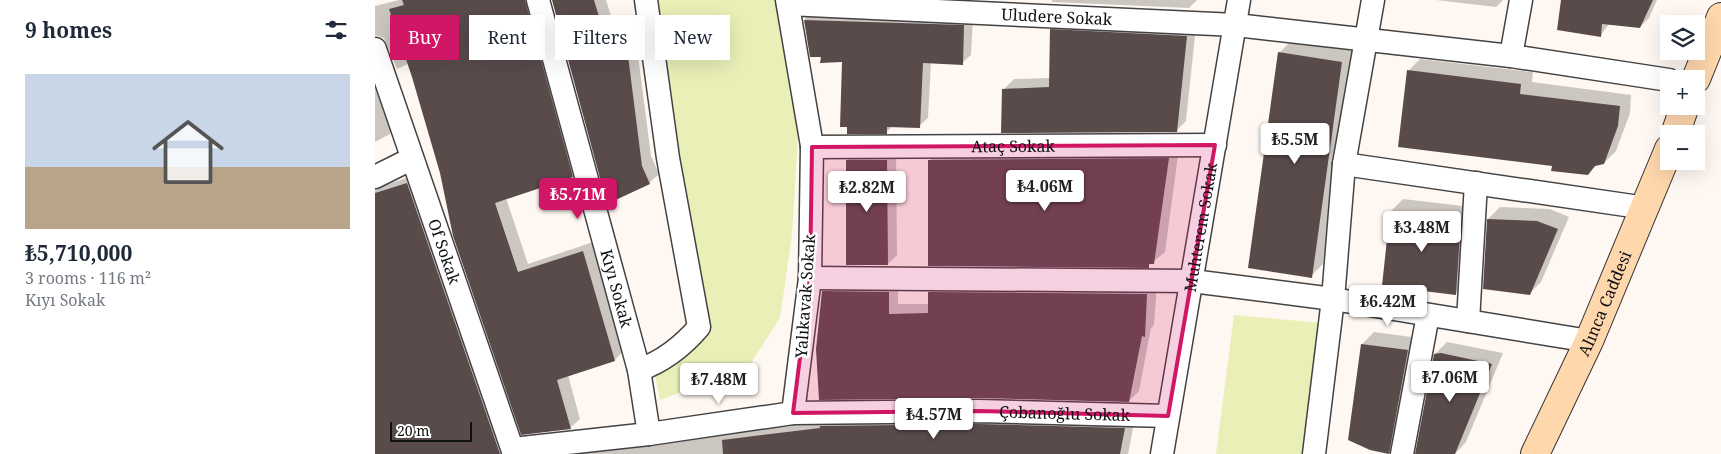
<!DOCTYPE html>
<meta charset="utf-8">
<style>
:root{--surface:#fff;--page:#f2f2f3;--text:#1f2937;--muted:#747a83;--line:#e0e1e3;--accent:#d11666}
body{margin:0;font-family:"Noto Serif",serif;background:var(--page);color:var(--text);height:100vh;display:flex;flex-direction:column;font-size:19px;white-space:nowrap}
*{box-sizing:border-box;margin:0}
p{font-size:16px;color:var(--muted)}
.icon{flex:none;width:28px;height:28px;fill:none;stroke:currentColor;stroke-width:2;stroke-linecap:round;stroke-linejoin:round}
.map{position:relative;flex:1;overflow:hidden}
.drawer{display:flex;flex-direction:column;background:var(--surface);width:375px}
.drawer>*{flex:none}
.top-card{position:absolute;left:15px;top:15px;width:475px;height:45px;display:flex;gap:10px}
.fabs{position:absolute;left:1285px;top:15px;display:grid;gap:10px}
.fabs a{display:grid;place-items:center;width:45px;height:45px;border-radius:0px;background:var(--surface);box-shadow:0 5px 20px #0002;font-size:25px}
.scale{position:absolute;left:15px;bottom:12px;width:82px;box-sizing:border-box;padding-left:5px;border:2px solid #101010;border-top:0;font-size:14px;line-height:18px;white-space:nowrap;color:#101010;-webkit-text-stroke:4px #fff;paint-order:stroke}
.price{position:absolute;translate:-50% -42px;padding:0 11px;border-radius:5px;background:#fff;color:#222;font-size:16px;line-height:32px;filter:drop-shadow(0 1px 2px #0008)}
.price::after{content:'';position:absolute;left:50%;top:30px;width:15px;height:11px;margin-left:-8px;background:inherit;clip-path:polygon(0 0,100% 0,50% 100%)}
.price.current{background:var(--accent);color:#fff}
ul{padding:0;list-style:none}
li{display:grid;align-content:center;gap:10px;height:265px;padding:0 25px}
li+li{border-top:1px solid var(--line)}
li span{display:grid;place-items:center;height:155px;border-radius:0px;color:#555}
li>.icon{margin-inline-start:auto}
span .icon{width:90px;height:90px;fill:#fffc;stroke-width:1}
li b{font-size:21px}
h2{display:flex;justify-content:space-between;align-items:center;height:60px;padding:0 25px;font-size:21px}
.chip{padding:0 18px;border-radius:0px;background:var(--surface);box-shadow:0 5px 20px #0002;font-size:18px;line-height:45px}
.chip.current{background:var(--accent);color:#fff}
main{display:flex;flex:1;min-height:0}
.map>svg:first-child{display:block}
</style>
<main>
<section class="drawer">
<h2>9 homes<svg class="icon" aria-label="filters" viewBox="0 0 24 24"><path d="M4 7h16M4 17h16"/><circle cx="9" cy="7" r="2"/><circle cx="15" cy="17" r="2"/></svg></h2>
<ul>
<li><span style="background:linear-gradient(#c9d6e8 60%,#b9a48a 0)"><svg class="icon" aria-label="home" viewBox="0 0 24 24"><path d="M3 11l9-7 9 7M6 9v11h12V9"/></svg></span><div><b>₺5,710,000</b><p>3 rooms · 116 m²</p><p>Kıyı Sokak</p></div></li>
</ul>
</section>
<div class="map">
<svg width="1346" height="454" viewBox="0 0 1346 454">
<rect width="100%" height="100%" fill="#fff8f2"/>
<path fill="#e9efb6" d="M264,0H400L424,122L417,235L405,318L374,366L285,400L280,375L328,336Z
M859,315L946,323L931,454H841Z"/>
<path fill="#0003" d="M24,0H161L207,166L197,176L131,198L153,264L218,242L249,350L240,360L193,375L205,419L195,428L66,172L35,63L22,69L9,38L0,35V6Z
M178,0H231L243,38L260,32L276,156L284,174L274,183Z
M677,0H822L814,8L677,2Z
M1061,0H1128L1121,7Z
M1188,0H1282L1274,18L1265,27L1234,24L1225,36Z
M438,10L598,17L596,55L587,63L556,62L553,118L544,126H518L511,132L469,61L436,56L430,18Z
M686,20L821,26L811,121L801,131L629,89L639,79L676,78V30Z
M916,41L978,50L948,264L936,276L904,53Z
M1045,59L1158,72L1157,82L1256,95L1255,113L1241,151L1229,163L1222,164L1212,174L1178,164L1033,71Z
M0,76L24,124L15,134L0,142Z
M804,148L790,252L773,266L555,160L565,149Z
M521,151L522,255L513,264L473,160L481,152Z
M42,174L128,454H0V189Z
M1028,199L1097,207L1093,281L1081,293L1016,211Z
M1125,207L1175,209L1194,217L1166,282L1154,294L1113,219Z
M458,282H523V304H554V293L564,283L782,284L779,325L776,328L764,391L754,401L448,292Z
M999,332L1044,338L1026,442L1014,454L987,344Z
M1072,342L1128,353L1091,442L1080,454H1041L1060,354Z
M455,418H760L753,454H168Z"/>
<path fill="#5a4b4b" d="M27,0H150L198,177L120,203L143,272L208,251L240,361L182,380L196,429L146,435L78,236L65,173L37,77L14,9L29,5Z
M177,0H219L233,47L251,40L267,166L275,184L232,204Z
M1186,0H1278L1265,28L1227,24L1226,37L1182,30Z
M429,20L589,25L588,65L548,63L545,128L512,127V134H472V127H465L467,62L445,63L446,57H435Z
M675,29L812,36L802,132L626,133L627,89L674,87Z
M903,52L967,62L937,278L873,268Z
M1032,70L1146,84L1145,94L1245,106L1243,126L1229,164L1220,166L1213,175L1176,171L1177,166L1023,147Z
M794,158L779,264H774V268L553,266V160Z
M471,160H512L513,265H471Z
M32,183L125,454H0V193Z
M1015,211L1086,219L1081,295L1007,286Z
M1112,219L1162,221L1183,229L1155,295L1108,289Z
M447,291L514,292V314L553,313V292L772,294L770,337L767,336L754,402L604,398L444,400L441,349Z
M986,344L1033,350L1014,454L995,450L973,440Z
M1066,353L1117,364L1080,454H1040L1059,354Z
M604,424L750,428L745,454H348L347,440L445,428V426Z"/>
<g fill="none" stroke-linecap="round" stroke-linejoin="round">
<defs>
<g id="minor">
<path id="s1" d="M163,0L264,370L274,434"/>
<path d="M412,0L437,146L435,278L418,413"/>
<path d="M1146,0L1136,56L1294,80"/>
<path id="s2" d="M413,4L861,25L1136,56"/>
<path id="s3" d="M0,49L139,454"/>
<path id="s4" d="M437,147L840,145"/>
<path d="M969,164L1271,208"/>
<path d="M0,177L36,159"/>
<path d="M435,278L817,281L958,299L1214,341"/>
<path d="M1093,321L1101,183"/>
<path d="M264,370C289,361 307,347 324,327L293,158L271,0"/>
<path id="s5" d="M138,449L274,434L418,413L604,411L793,416"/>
<path id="s6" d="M787,454L864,0"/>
<path d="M939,454L958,299L969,164L998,0"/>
<path d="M1027,454L1053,315"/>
</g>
<g id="secondary">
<path d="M1321,79L1346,17"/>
<path d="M1300,134L1310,106"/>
<path id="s7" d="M1160,454L1214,341L1294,149"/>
</g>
</defs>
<use href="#minor" stroke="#434343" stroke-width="25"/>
<use href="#secondary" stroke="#323232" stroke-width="30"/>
<use href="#minor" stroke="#fff" stroke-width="22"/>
<use href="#secondary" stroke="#ffd7ad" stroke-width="28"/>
</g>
<path fill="#d11666" fill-opacity="0.2" stroke="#d11666" stroke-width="4" stroke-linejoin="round" d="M840,145L793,416L604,411L418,413L435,278L437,147Z"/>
<g text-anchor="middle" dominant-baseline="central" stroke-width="5" stroke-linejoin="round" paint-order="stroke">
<g font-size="16" fill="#101010" stroke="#fff">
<text stroke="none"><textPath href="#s2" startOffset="269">Uludere Sokak</textPath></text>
<text stroke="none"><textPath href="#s4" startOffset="201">Ataç Sokak</textPath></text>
<text stroke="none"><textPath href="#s6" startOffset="230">Muhterem Sokak</textPath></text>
<text stroke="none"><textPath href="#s3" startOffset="214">Of Sokak</textPath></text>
<text stroke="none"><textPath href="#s1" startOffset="299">Kıyı Sokak</textPath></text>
<text transform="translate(430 296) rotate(-86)">Yalıkavak Sokak</text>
<text stroke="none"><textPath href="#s7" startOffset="166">Alınca Caddesi</textPath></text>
<text stroke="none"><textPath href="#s5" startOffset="554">Çobanoğlu Sokak</textPath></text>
</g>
</g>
</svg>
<div class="fabs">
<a><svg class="icon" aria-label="layers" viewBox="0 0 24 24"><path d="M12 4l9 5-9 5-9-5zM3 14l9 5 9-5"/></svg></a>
<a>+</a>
<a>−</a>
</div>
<div class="scale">20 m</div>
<b class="price" style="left:920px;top:165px">₺5.5M</b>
<b class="price" style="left:670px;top:212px">₺4.06M</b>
<b class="price" style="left:492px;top:213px">₺2.82M</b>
<b class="price current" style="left:203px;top:220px">₺5.71M</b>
<b class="price" style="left:1047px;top:253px">₺3.48M</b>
<b class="price" style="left:1013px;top:327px">₺6.42M</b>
<b class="price" style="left:1075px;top:403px">₺7.06M</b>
<b class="price" style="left:344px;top:405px">₺7.48M</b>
<b class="price" style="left:559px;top:440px">₺4.57M</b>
<div class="top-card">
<a class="chip current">Buy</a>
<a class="chip">Rent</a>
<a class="chip">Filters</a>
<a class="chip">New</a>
</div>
</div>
</main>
